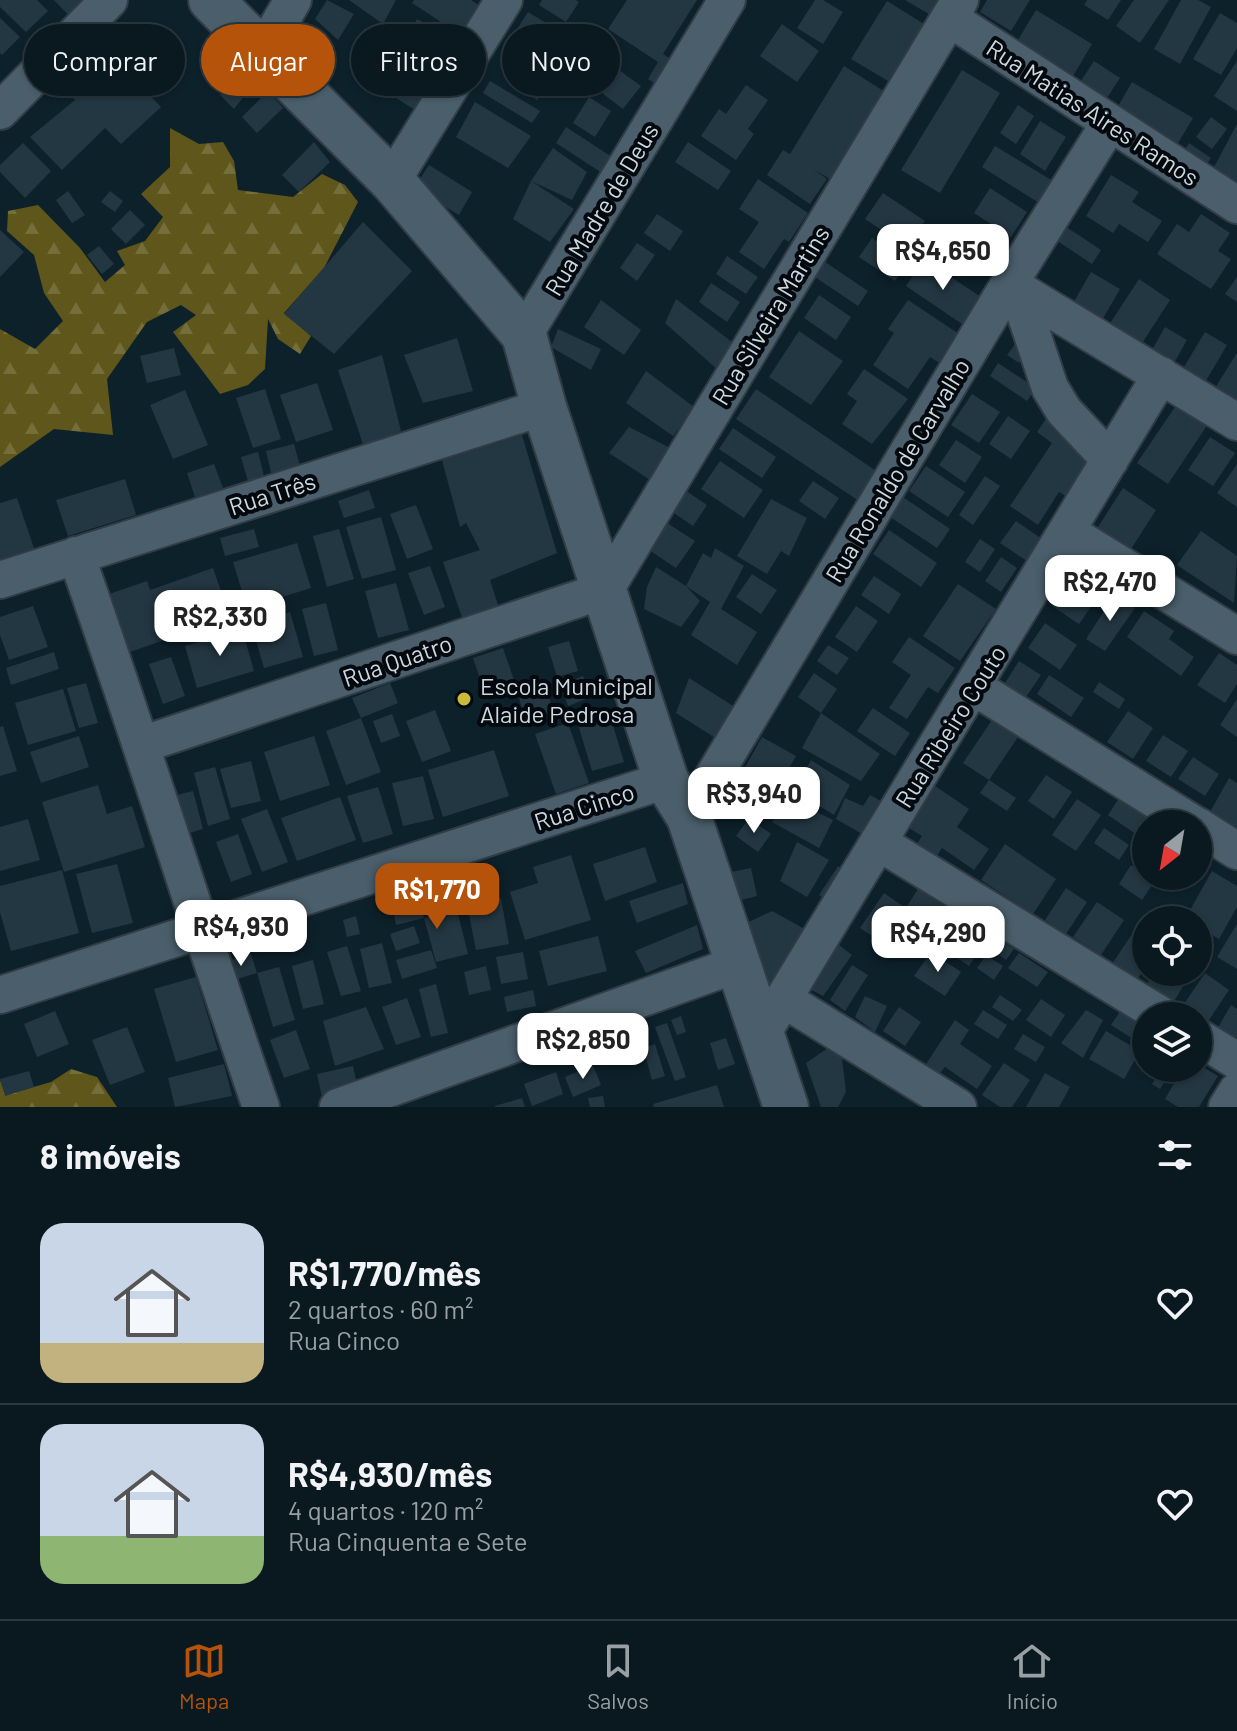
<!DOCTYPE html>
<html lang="pt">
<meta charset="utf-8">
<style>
:root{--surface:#0a1920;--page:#132229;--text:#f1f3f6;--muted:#99a0a5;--line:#2a383e;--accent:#b45309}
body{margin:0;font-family:Barlow,sans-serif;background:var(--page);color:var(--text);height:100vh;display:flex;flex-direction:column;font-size:30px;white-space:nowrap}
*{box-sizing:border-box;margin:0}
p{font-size:26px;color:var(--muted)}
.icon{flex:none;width:44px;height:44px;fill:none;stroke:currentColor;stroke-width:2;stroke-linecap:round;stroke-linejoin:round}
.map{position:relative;height:1107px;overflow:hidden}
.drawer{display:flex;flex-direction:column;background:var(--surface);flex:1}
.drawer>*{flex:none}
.hud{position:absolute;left:24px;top:24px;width:800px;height:72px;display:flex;gap:16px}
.needle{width:52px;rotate:211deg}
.controls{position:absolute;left:1132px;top:810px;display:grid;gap:16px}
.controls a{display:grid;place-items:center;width:80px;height:80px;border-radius:50%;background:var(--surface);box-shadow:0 2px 6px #0004,0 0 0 2px var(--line);font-size:40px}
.price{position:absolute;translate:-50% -68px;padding:0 18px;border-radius:16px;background:#fff;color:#222;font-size:26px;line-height:52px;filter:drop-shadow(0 2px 4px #0008)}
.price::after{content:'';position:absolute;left:50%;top:48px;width:24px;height:18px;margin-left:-12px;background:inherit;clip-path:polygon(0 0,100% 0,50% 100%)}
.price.selected{background:var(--accent);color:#fff}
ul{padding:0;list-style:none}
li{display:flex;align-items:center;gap:24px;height:200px;padding:0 40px}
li+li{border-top:2px solid var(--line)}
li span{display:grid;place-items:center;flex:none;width:224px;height:160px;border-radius:24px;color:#555}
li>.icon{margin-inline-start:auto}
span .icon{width:96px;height:96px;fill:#fffc;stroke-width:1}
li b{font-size:34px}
h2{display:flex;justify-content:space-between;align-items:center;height:96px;padding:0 40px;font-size:34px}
.pill{padding:0 28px;border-radius:36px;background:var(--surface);box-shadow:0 2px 6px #0004,0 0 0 2px var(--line);font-size:28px;line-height:72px}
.pill.selected{background:var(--accent);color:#fff}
.dock{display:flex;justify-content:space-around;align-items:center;height:112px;border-top:2px solid var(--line);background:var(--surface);font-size:22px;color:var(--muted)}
.dock a{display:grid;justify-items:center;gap:4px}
.dock .selected{color:var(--accent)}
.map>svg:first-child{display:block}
</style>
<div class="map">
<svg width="1237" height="1107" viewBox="0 0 1237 1107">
<defs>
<pattern id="forest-firs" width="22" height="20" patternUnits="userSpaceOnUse" patternTransform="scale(2)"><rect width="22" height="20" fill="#5e561a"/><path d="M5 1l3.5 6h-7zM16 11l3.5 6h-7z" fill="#746e3b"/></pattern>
</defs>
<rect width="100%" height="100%" fill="#0d212b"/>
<path fill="url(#forest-firs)" d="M170,128L199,144L223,142L234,161L238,190L293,197L322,174L345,185L358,202L324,268L284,313L311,336L300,354L278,339L268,319L265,369L248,385L220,394L173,332L196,315L181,305L147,322L107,379L113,435L54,429L0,467V329L35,349L63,321L44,293L34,255L7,231L8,211L38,205L80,248L105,282L125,265L117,251L145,241L163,217L141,194L170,167Z
M71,1069L97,1077L117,1107H0V1080L6,1095L51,1082Z"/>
<path fill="#233742" d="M0,0H37L48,11L26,32L0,7Z
M54,0H90L72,19Z
M327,0L354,14L338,40L315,19Z
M349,0H396L383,24Z
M414,0H471L483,8L464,37L412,3Z
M542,0H576L579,2L566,22L539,5Z
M627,0H697L663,54L677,63L662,88L648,79L658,62L608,29Z
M815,0H823L843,12L823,44L797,28Z
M905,0H951L939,20Z
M987,0H1030L1011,31L980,12Z
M1087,0H1121L1108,20L1084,5Z
M1134,0H1169L1140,43L1116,26Z
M1181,0H1198L1211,7L1180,64L1154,49Z
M887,1L924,24L888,81L851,59Z
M1036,10L1092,44L1067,86L1011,52Z
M528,12L574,40L557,66L512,37Z
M1220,13L1237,23V48L1221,75L1193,59Z
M0,18L20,37L2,55L0,53Z
M417,19L447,35L429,70L398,54Z
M782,24L819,51L797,82L760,56Z
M106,50L161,107L121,144L105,128L62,170L30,137L75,100L61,85Z
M520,54L553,77L537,100L505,77Z
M379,58L429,85L415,110L366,79Z
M1094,61L1120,78L1103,104L1077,87Z
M1237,61V111L1214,96Z
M844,66L893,97L833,181L813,169L827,179L810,204L767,175L783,150L790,154Z
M619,70L641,86L623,109L602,93Z
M962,70L1000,93L940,193L901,170Z
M236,79L249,90L234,109L220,95Z
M490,81L540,111L532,123L483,93Z
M1132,82L1193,118L1174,150L1113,115Z
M746,85L768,100L748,129L754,134L736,160L701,136L719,109L726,114Z
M268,91L283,108L257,133L242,117Z
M589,97L611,111L595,137L573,123Z
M475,102L531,136L508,168L456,137Z
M1018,105L1034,116L1016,144L1000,133Z
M1211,117L1227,129L1212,149L1196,137Z
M1040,121L1066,137L1045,171L1020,154Z
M1237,124V182L1213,169Z
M566,127L612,157L602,173L556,143Z
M314,142L330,162L299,192L282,175Z
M688,142L731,171L718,190L675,162Z
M23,143L51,171L25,198L0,172V165Z
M1189,143L1211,158L1201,173L1178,159Z
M995,146L1053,181L1039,203L982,167Z
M553,148L587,172L572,200L531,181L574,209L550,242L513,219L531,181Z
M429,165L472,192L459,215L414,188Z
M1111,175L1139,192L1132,202L1162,221L1148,242L1119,224L1113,233L1086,216Z
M758,179L808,213L789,242L784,239L764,269L739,252L759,222L739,209Z
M990,188L1027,212L1011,237L974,213Z
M68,191L85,215L72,223L56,200Z
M110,191L123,201L115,212L101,202Z
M883,193L925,221L907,247L865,219Z
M130,210L145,225L126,244L111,229Z
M657,214L683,231L670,251L644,233Z
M1201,214L1230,233L1218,251L1231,259L1211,289L1157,254L1177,224L1189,232Z
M363,222L412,271L334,354L284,314Z
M1065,226L1101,250L1092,264L1056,240Z
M0,230L24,252L0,277Z
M872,238L908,263L895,281L859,257Z
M637,243L655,255L637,281L620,268Z
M99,246L114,264L102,274L87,255Z
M727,256L758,277L746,294L716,274Z
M924,259L981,297L962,324L906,286Z
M825,262L868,291L858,306L815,277Z
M1091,272L1120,289L1101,322L1072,305Z
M1237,277V302L1225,294Z
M1139,279L1170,300L1137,351L1105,331Z
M711,283L740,302L727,322L699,302Z
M819,295L851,317L836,340L804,318Z
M676,299L732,342L718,370L665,323Z
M601,300L641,330L624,355L584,327Z
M908,300L962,336L943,365L930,357L908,389L873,365L894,333L888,329Z
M1165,327L1187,340L1170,370L1148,357Z
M558,329L601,349L591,370L551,347Z
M799,331L843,361L811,405L769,377Z
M1205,332L1227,345L1200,391L1178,377Z
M457,338L473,391L423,403L404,355Z
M1019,339L1031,346L1019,363L1007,355Z
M174,348L181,375L147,383L140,356Z
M1237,353V402L1215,388Z
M382,355L401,431L364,447L338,370Z
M998,363L1036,388L1027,401L990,376Z
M864,369L908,399L872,444L842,424L857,401L847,394Z
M646,371L694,407L673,436L626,403Z
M317,383L333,430L296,442L280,395Z
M265,389L281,439L253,448L236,398Z
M756,389L879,473L859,501L736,419Z
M185,390L208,445L173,459L150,405Z
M972,394L1000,412L979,443L951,425Z
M1179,401L1210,421L1168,484L1137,463Z
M1008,416L1030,431L1011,459L989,444Z
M1048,416L1099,450L1066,496L1059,492L1038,525L1010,506L1052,443L1037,432Z
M629,427L686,456L664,489L609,453Z
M733,428L776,457L762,478L719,449Z
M522,435L557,553L490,580L501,614L465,626L443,562L480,550L466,523L460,527L442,460Z
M1210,437L1235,453L1213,486L1188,470Z
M956,440L982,457L965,483L939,465Z
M294,444L300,466L271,473L266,451Z
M258,452L265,480L249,485L241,457Z
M720,461L763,490L744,518L701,489Z
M214,464L223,488L195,497L187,473Z
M1237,464V507L1217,493Z
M926,466L965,492L948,517L909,491Z
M985,476L1000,486L973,525L959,515Z
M125,479L136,515L68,536L56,500Z
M813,481L839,498L825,519L799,501Z
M682,488L707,505L693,526L668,509Z
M1123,488L1156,510L1124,560L1091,538Z
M369,490L375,508L344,518L338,501Z
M900,495L950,529L937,548L887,515Z
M17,498L35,551L0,563V503Z
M771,499L807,518L789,556L781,551L767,574L737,556Z
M416,505L433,549L407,559L390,514Z
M381,517L396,570L362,579L346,527Z
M664,521L695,541L676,568L646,548Z
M1016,521L1042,539L1027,561L1000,543Z
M254,529L259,547L225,556L220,538Z
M339,529L354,579L327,587L313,536Z
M889,530L937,563L921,587L873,554Z
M1201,531L1237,556L1234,603L1177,565Z
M980,539L995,549L980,572L965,562Z
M297,543L311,588L247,608L233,562Z
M715,548L744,566L721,609L757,632L737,665L691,635L710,602L686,586L703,553L711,558Z
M1001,557L1017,568L1001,592L985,581Z
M430,566L445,607L424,615L408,573Z
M656,567L686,586L700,601L681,627L644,609L647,587Z
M213,568L231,620L177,638L167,610L158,613L167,639L130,652L109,594L147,581L150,590Z
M1077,569L1104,588L1079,624L1052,606Z
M752,574L777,590L761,614L736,597Z
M874,576L901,594L889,614L861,595Z
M396,583L409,630L378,638L365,591Z
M958,584L996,609L960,661L923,636Z
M1115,594L1135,608L1105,651L1086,639Z
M326,603L338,650L314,656L302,609Z
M33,606L48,647L9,660L0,635V617Z
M856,606L878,621L857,652L835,637Z
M1144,611L1174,631L1169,639L1194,657L1181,676L1127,637Z
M290,612L303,657L264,668L251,623Z
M1045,623L1077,645L1060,670L1028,648Z
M242,629L254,671L197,688L185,646Z
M909,637L955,668L938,693L928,687L907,719L889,708L911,675L892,662Z
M569,641L578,671L557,677L548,647Z
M828,645L849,658L837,675L817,661Z
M503,648L515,683L485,693L473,658Z
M54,652L59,669L11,685L6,668Z
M1219,653L1237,665V684L1225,703L1197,685Z
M171,657L185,696L163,704L149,664Z
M1019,661L1041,675L1026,697L1005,683Z
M814,673L837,689L821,713L798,697Z
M1049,675L1084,698L1071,717L1037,694Z
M583,676L591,697L568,706L560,685Z
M689,678L738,709L720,741L676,713Z
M1099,682L1125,699L1119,709L1093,692Z
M86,683L98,723L79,728L67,688Z
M390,683L398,703L361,718L352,698Z
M63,689L76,731L28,745L15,703Z
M548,691L554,717L526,724L519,698Z
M1237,699V737L1220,725Z
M873,708L910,733L895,756L857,731Z
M435,710L451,751L422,762L406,721Z
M1128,711L1153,728L1133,759L1107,742Z
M609,712L624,762L592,771L577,721Z
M821,713L880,754L861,781L802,748Z
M392,714L400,736L381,743L373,721Z
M994,717L1020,734L989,780L963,763Z
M361,718L381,772L346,785L326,731Z
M568,723L589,783L556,794L535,734Z
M3,726L17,771L0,776V727Z
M1163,735L1188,751L1171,777L1146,761Z
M79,736L89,767L41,783L30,752Z
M314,736L330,785L280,801L264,752Z
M762,737L796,756L763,813L730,794Z
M494,750L509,796L443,817L428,770Z
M1193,757L1219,774L1205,796L1178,779Z
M811,760L850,785L834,815L795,791Z
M251,761L261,801L231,808L220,769Z
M215,767L230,819L208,826L194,773Z
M1046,775L1072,792L1054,819L1028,801Z
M423,776L434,819L403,826L392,783Z
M1229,778L1237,783V839L1205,821Z
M989,780L1016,798L1007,811L980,793Z
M98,785L107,814L132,806L145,847L64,872L42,802Z
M935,786L969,809L957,827L989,849L974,870L942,848L930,866L911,853L922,836L907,827Z
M378,787L393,834L363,843L347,796Z
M193,791L203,829L182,835L173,796Z
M1122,794L1154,815L1140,837L1108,815Z
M870,795L895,809L876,842L836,819L845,798L863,806Z
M340,797L356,840L297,861L281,818Z
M787,797L833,820L819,848L772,822Z
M1077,799L1101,815L1076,851L1052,835Z
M267,809L288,862L262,872L241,819Z
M749,818L771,834L758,852L736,836Z
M28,819L40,860L0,871V827Z
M1104,828L1129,845L1119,860L1094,843Z
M238,834L252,874L231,882L216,842Z
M1140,837L1146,841V861L1130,851Z
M797,842L829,860L807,897L780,881Z
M1005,844L1056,879L1033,914L981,880Z
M645,847L657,882L605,901L593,864Z
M571,855L591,920L525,940L510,892L538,883L533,867Z
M117,864L133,923L92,933L76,874Z
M1131,865L1155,881L1142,900L1119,884Z
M838,866L850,875L832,903L819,895Z
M751,868L757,896L737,901L731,872Z
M62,870L79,933L11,951L0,912V886Z
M491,871L498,889L487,893L480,875Z
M1212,871L1237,886V907L1219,939L1198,927V920L1185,919Z
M683,883L688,904L637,923L629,901Z
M1066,888L1087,902L1066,934L1045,920Z
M918,889L944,906L914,954L894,940L908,919L902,914Z
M884,893L904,907L880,941L860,928Z
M501,898L509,944L476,950L467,905Z
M420,902L424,918L457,910L468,954L436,962L424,918L396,925L393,909Z
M1097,902L1124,920L1101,955L1073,937Z
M772,911L810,932L768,994L740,926Z
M956,911L990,935L969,966L935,943Z
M356,916L360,934L347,937L343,920Z
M1237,924V969L1217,957Z
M697,925L703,949L646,973L635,951Z
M414,926L420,943L396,951L390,934Z
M1134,931L1146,938V966L1133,986L1108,970Z
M598,936L607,971L548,986L539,951Z
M996,938L1014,949L1006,960L989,948Z
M382,943L392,983L369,988L360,949Z
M839,945L852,955L823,996L804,986L830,948Z
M347,946L361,991L341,996L327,952Z
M431,950L437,968L402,979L396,960Z
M523,952L528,979L501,984L496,957Z
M931,952L961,972L945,996L914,976Z
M1019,953L1048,972L1037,987L1008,968Z
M251,954L257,973L231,981L225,962Z
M986,955L1003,966L994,980L977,968Z
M313,960L324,1004L303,1009L292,966Z
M852,965L868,975L845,1011L830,1000Z
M486,966L491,990L469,995L464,972Z
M279,967L295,1020L273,1027L257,973Z
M1154,972H1178L1188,978L1170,1008L1143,991Z
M1205,973L1229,990L1203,1029L1198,1026V1016L1178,1013Z
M196,977L218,1050L176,1062L154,989Z
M436,984L448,1033L431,1037L419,989Z
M533,990L536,1006L507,1012L504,997Z
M1000,995L1022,1010L1013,1021L992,1007Z
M865,996L887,1006L875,1032L855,1017Z
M407,998L421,1037L396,1045L382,1007Z
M1041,999L1065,1015L1051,1037L1026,1020Z
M1231,1005L1237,1009V1053L1212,1038Z
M366,1007L384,1049L335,1066L323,1021Z
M899,1007L921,1022L905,1046L883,1031Z
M983,1010L1007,1025L998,1039L974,1024Z
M1086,1010L1103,1020L1083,1058L1061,1043Z
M1121,1010L1146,1025V1047L1111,1025Z
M55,1011L69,1044L37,1057L24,1024Z
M681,1016L686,1032L677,1035L671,1020Z
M955,1020L969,1030L960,1044L992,1066L977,1089L945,1067L940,1073L926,1064Z
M667,1023L686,1077L675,1081L655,1027Z
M127,1027L145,1072L110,1085L92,1040Z
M296,1030L310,1069L284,1078L270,1040Z
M1106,1031L1140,1051L1124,1079L1089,1059Z
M1023,1034L1045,1047L1036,1062L1014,1049Z
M726,1038L735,1064L718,1070L710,1043Z
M655,1044L665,1076L652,1080L643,1048Z
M828,1048L841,1050L846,1092L838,1107H821L806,1063Z
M1004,1063L1030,1080L1012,1107H1000L982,1095Z
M224,1064L232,1096L175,1107L168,1078Z
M1198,1064L1218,1076L1199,1107H1178L1165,1099L1183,1068H1198Z
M593,1065L601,1085L573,1097L565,1077Z
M353,1066L358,1089L322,1097L317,1074Z
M1162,1068H1174L1160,1089L1152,1084Z
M29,1071L34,1087L5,1096L0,1079Z
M556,1072L563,1094L532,1106L524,1084Z
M1045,1073L1070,1087L1059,1107H1026Z
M717,1085L724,1107H654L653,1104Z
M603,1096L605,1107H590L588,1098Z
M522,1098L525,1107H495V1106Z"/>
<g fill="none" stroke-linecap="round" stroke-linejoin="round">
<defs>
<path id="minor" d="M949,18L1237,205
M263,51L293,0
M0,111L109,0
M392,181L504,0
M1009,284L1237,422
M1017,289L1050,388L1064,411L1110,460
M524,335L727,0
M1068,532L1237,636
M76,555C141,738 197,923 261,1107
M0,580L544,407
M974,687L1194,824
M144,744L605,590L960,0
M689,817L1009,284L1109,124
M1198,826L1237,851
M878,842L1163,1016
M0,995L666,780
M785,1000L958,1107
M762,1034L1161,375
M1198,1037L1237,1061
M338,1107L738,964
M1227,1107L1237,1091"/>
<path id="tertiary" d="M211,0L392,181L524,335L544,407L666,780L689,817L786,1107"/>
</defs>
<use href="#minor" stroke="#313c44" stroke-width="40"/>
<use href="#tertiary" stroke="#313c44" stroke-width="48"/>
<use href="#minor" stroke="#4a5f6b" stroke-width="36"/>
<use href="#tertiary" stroke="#4a5f6b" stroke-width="44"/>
</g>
<circle fill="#caba39" stroke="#03090e" stroke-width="3" cx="464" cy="699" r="8"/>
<g text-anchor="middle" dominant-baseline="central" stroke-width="8" stroke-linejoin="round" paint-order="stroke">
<g font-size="24" fill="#cdd9e0" stroke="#03090e">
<text transform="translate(1093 112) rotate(33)">Rua Matias Aires Ramos</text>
<text transform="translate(601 209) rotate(-59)">Rua Madre de Deus</text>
<text transform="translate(770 315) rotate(-59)">Rua Silveira Martins</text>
<text transform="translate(897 470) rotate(-59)">Rua Ronaldo de Carvalho</text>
<text transform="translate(272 493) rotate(-18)">Rua Três</text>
<text transform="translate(397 660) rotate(-19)">Rua Quatro</text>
<text transform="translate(950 726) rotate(-58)">Rua Ribeiro Couto</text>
<text transform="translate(584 806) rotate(-18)">Rua Cinco</text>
</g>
<g font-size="24" fill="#cdd9e0" stroke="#03090e" text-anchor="start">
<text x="480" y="685">Escola Municipal<tspan x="480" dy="28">Alaide Pedrosa</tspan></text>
</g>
</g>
</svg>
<div class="controls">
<a><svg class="needle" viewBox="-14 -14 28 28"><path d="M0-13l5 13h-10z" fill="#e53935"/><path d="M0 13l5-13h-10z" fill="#99a0a5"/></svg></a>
<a><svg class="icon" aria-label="locate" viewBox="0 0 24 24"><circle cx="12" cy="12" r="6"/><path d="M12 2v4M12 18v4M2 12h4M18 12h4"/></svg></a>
<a><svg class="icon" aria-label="layers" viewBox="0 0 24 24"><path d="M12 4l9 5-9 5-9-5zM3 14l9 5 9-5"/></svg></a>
</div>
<b class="price" style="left:943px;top:292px">R$4,650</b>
<b class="price" style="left:1110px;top:623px">R$2,470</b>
<b class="price" style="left:220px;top:658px">R$2,330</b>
<b class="price" style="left:754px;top:835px">R$3,940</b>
<b class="price selected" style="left:437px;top:931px">R$1,770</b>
<b class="price" style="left:241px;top:968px">R$4,930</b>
<b class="price" style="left:938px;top:974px">R$4,290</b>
<b class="price" style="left:583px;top:1081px">R$2,850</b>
<div class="hud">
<a class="pill">Comprar</a>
<a class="pill selected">Alugar</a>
<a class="pill">Filtros</a>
<a class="pill">Novo</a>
</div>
</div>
<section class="drawer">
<h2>8 imóveis<svg class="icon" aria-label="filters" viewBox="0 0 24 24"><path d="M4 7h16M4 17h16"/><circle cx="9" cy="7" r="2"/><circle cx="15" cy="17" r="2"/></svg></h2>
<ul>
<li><span style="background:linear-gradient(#c9d6e8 75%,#c2b280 0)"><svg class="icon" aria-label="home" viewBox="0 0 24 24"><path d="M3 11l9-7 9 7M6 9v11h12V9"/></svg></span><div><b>R$1,770/mês</b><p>2 quartos · 60 m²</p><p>Rua Cinco</p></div><svg class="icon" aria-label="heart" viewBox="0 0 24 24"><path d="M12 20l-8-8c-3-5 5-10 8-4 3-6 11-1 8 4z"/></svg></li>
<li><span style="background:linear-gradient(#c9d6e8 70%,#8fb573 0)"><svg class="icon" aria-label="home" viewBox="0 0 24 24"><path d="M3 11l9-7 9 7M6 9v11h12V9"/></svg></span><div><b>R$4,930/mês</b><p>4 quartos · 120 m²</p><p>Rua Cinquenta e Sete</p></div><svg class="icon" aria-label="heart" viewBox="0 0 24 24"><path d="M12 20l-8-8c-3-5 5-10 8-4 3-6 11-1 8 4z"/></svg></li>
</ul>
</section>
<nav class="dock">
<a class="selected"><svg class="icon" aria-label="map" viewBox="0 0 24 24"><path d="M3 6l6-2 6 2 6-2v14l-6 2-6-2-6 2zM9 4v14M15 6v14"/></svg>Mapa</a>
<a><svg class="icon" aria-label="saved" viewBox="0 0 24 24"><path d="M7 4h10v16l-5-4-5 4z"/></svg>Salvos</a>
<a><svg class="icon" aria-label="home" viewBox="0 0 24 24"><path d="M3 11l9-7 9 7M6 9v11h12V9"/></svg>Início</a>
</nav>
